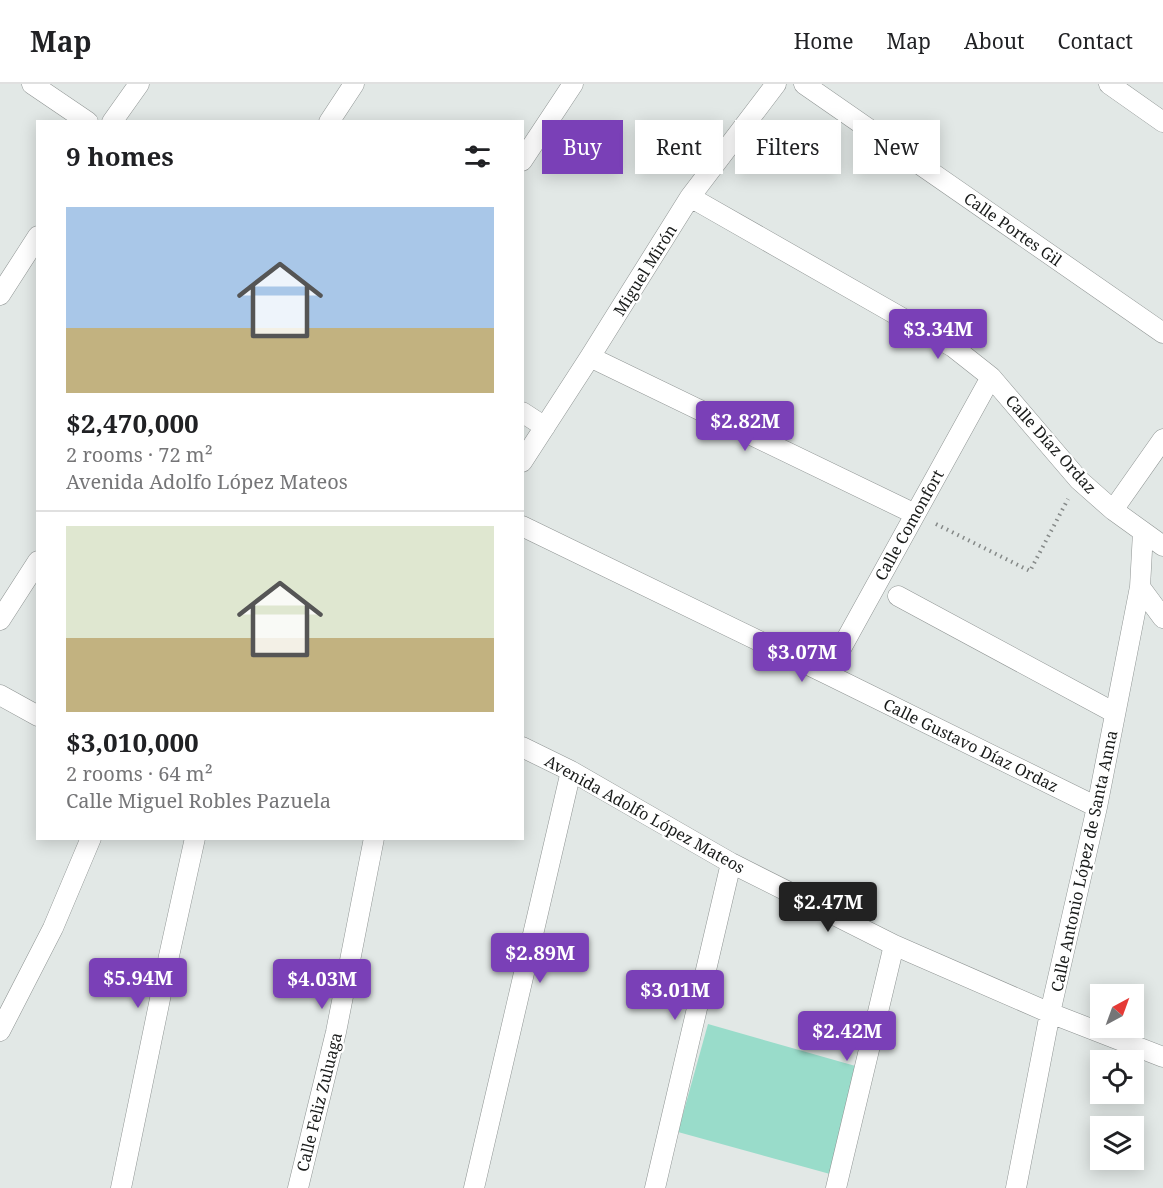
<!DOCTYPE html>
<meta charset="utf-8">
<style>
:root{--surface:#fff;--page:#f6f6f6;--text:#202124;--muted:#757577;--line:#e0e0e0;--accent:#7a40b7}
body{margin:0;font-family:"Noto Serif",serif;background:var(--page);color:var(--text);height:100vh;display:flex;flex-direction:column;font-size:22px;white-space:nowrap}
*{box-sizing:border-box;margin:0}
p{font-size:20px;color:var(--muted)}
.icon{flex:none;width:33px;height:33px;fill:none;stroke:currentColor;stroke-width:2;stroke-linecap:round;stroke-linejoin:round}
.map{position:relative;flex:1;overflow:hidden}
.panel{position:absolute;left:36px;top:36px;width:488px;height:720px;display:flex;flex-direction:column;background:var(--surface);border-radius:0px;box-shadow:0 3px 15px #0003}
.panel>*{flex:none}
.banner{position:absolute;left:542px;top:36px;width:531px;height:54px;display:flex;gap:12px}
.needle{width:39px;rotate:41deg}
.controls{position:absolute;left:1090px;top:900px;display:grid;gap:12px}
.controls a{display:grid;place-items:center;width:54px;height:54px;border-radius:0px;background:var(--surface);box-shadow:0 3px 15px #0003;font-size:30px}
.price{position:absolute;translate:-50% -51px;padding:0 14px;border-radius:6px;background:var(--accent);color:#fff;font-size:20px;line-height:39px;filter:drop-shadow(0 2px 3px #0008)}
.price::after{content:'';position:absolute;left:50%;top:36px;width:18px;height:14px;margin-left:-9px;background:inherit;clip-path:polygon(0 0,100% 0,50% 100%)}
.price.selected{background:#222;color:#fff}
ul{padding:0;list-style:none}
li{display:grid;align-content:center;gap:12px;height:318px;padding:0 30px}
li+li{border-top:2px solid var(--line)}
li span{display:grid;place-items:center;height:186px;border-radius:0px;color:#555}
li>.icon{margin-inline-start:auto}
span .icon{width:108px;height:108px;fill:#fffc;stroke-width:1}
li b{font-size:26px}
h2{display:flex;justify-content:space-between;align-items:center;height:72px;padding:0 30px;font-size:26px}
.pill{padding:0 21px;border-radius:0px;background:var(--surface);box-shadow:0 3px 15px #0003;font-size:21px;line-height:54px}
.pill.selected{background:var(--accent);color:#fff}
header{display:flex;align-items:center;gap:36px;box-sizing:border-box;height:84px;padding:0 30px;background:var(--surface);border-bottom:2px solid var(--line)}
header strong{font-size:28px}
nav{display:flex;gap:33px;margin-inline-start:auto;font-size:21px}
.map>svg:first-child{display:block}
</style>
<header>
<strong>Map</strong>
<nav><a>Home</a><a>Map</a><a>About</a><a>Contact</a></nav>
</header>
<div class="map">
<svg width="1163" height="1104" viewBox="0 0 1163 1104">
<rect width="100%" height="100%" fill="#e2e8e6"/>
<path fill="#99dcca" d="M708,940L859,983L830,1090L678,1048Z"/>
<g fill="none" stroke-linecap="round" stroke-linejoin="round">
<defs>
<path id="street" d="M32,0L88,38
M804,0L1163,249
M1109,0L1163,38
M112,38L139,0
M329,38L354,0
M522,77L573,0
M690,113L953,263L991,293L1079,396L1113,426L1163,462
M0,211L38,152
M590,273L915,430
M522,328L545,343
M522,378L590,273L690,113L776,0
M1113,426L1163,355
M522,442L827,590L1097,723
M1140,503L1163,534
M898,512L1115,629
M0,536L38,477
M827,590L991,293
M0,611L38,632
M522,663L571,687L731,779L894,861L1050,929L1163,973
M0,947L53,844L91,754
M121,1104L167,881L195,754
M298,1104L336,948L374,754
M474,1104L571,687
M655,1104L731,779
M836,1104L894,861
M1016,1104L1050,929L1097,723L1140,503L1143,448"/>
</defs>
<use href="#street" stroke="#8f9493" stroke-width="21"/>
<path stroke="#858988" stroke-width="4" stroke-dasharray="1.5 4.5" stroke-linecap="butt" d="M936,440L1030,487L1068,415"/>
<use href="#street" stroke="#fff" stroke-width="20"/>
</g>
<g text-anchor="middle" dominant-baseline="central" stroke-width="4.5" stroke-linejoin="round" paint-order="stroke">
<g font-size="16" fill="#191b1a" stroke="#fff">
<text transform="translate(1013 145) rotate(35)">Calle Portes Gil</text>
<text transform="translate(645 186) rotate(-58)">Miguel Mirón</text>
<text transform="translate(1051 360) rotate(48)">Calle Díaz Ordaz</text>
<text transform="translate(909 441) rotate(-61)">Calle Comonfort</text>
<text transform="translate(971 661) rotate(26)">Calle Gustavo Díaz Ordaz</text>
<text transform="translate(645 730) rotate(29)">Avenida Adolfo López Mateos</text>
<text transform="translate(1084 777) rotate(-78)">Calle Antonio López de Santa Anna</text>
<text transform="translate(319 1018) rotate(-76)">Calle Feliz Zuluaga</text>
</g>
</g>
</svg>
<div class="controls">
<a><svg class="needle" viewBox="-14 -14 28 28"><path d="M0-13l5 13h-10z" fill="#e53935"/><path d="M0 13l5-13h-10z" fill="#757577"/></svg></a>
<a><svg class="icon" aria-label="locate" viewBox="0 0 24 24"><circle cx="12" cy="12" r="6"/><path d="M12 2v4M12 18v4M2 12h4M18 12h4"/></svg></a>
<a><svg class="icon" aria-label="layers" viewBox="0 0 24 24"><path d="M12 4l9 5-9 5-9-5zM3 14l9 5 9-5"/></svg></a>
</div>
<b class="price" style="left:938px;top:276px">$3.34M</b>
<b class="price" style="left:745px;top:368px">$2.82M</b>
<b class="price" style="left:802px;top:599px">$3.07M</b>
<b class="price selected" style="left:828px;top:849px">$2.47M</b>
<b class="price" style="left:540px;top:900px">$2.89M</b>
<b class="price" style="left:138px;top:925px">$5.94M</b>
<b class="price" style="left:322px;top:926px">$4.03M</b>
<b class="price" style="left:675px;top:937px">$3.01M</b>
<b class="price" style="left:847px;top:978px">$2.42M</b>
<div class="banner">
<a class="pill selected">Buy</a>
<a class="pill">Rent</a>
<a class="pill">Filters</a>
<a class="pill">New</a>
</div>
<section class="panel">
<h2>9 homes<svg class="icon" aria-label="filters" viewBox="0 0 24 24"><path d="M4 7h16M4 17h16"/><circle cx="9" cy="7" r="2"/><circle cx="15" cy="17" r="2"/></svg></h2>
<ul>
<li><span style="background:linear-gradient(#a9c7e8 65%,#c2b280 0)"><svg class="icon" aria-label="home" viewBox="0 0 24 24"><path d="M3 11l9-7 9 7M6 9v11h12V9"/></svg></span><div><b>$2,470,000</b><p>2 rooms · 72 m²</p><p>Avenida Adolfo López Mateos</p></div></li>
<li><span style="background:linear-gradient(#dfe7d0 60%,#c2b280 0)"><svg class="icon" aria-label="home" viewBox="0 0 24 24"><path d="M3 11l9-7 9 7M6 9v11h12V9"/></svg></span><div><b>$3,010,000</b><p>2 rooms · 64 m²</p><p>Calle Miguel Robles Pazuela</p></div></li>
</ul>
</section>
</div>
